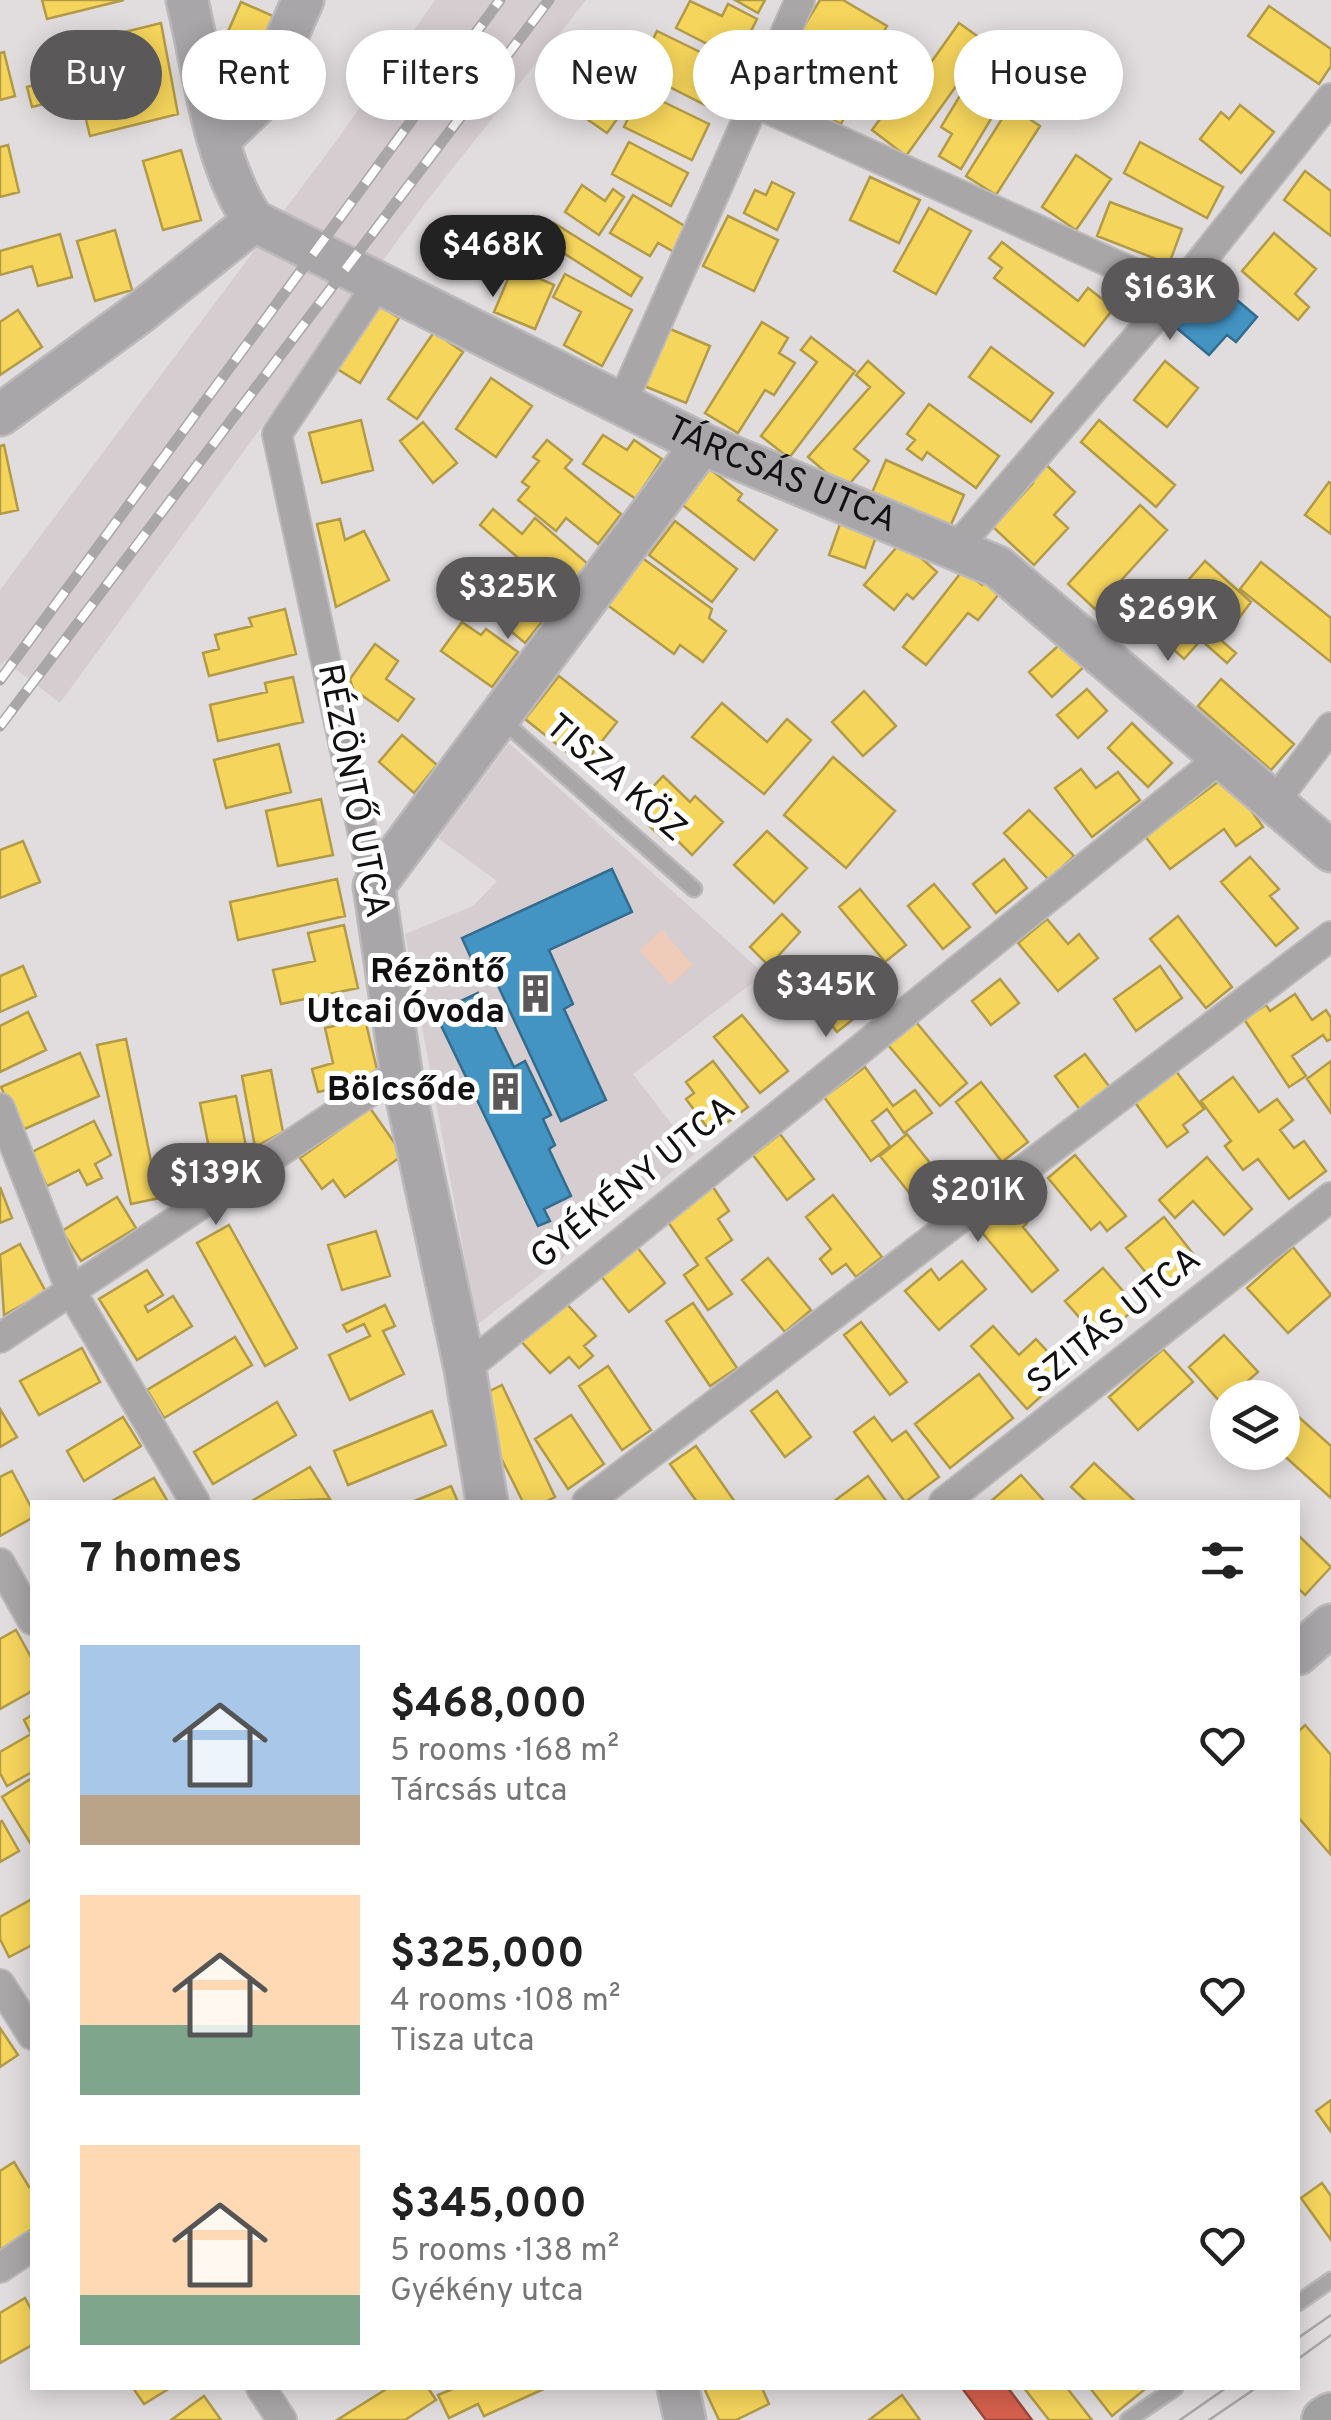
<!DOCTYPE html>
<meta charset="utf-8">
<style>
:root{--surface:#fff;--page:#f6f6f6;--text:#222;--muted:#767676;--accent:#5a5859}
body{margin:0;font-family:Overpass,sans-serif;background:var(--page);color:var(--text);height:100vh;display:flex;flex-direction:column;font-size:38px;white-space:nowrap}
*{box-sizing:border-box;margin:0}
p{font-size:32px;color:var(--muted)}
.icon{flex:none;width:55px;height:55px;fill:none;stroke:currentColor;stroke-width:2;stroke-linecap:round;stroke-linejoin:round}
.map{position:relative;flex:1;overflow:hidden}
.panel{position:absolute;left:30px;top:1500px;width:1270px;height:890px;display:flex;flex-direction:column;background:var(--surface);border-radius:0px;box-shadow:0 5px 25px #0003}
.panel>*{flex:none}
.banner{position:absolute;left:30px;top:30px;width:1272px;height:90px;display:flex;gap:20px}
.buttons{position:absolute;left:1210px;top:1380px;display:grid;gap:20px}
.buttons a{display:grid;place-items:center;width:90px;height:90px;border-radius:50%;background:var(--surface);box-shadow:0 5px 25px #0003;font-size:50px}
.price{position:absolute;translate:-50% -85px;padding:0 22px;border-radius:35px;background:var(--accent);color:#fff;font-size:32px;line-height:65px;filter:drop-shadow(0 2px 5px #0008)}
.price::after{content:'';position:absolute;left:50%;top:60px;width:30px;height:22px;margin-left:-15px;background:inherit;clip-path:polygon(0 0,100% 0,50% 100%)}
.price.active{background:#222;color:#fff}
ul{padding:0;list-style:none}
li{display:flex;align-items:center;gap:30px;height:250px;padding:0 50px}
li span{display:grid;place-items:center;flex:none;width:280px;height:200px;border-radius:0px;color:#555}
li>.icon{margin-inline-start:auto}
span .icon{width:120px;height:120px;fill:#fffc;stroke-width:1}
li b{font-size:42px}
h2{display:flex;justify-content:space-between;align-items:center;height:120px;padding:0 50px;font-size:42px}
.pill{padding:0 35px;border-radius:45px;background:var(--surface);box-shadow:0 5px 25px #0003;font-size:35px;line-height:90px}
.pill.active{background:var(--accent);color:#fff}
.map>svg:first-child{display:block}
</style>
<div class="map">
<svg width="1331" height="2420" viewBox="0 0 1331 2420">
<rect width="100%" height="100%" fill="#e1dddf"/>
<path fill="#d6cdd1" d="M435,0H586L422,207L60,703L5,661L0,666V590L337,140Z
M509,743L764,974L633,1074L695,1154L477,1325L405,934L473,906L497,881L438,838Z"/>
<path fill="#efcbb9" d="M662,930L693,965L670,985L639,950Z"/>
<path fill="#f6d55c" stroke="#b29a46" stroke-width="2.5" d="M42,0H124L47,19Z
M735,0H765L758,13Z
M820,0H843L887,26L870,54L845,38L836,52L801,31Z
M690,1L722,16L728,4L757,19L737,59L676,28Z
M241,2L282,20L251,101L229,105L219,52Z
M1269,6L1331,49V66L1319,84L1248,36Z
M161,23L178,114L90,136L80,95L32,107L27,87L53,80L49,66L71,61L68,46Z
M959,23L987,43L906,156L872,130L925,57L932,61Z
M657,31L737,70L717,111L638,71Z
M792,51L860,84L841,124L772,91Z
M4,52L15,96L0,100V53Z
M565,68L589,86L601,69L636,93L607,133L548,92Z
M641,91L709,124L692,160L624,127Z
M961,94L994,114L961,169L939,156L952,134L941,127Z
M1240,105L1274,132L1241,173L1200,139L1221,112L1229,119Z
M1010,106L1040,126L996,195L966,176Z
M629,142L688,173L671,206L612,174Z
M1140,142L1223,187L1207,218L1124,173Z
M8,145L19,192L0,197V147Z
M181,150L201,220L163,230L143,161Z
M1076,155L1111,179L1076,230L1042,207Z
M1305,171L1331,191V236L1284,200Z
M870,177L920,200L899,243L850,220Z
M772,182L794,193L777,230L744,213L755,190L766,195Z
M582,185L605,201L613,189L624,197L599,235L565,212Z
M633,195L688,228L674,252L658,243L650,256L610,233Z
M1110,202L1182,229L1169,264L1097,236Z
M929,208L971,231L936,294L894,271Z
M728,216L778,240L754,291L703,266Z
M554,223L642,278L631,296L543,240Z
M115,230L132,290L95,301L77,241Z
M1274,233L1316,269L1295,294L1309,307L1298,320L1242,271Z
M60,234L72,277L38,286L32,266L0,275V251Z
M1002,242L1078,301L1088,288L1114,308L1084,346L994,278L1002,268L989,258Z
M513,267L554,285L535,329L494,312Z
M565,274L632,310L602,366L564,345L581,312L553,297Z
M374,302L399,318L360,383L334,367Z
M18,310L42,347L0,375V322Z
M762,322L788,338L779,353L795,363L774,395L765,390L738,433L705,413Z
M668,328L710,346L686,403L644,386Z
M434,332L463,352L417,419L388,399Z
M811,337L855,371L789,458L761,436L817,362L801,350Z
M991,347L1053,393L1031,422L969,377Z
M868,361L904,393L854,449L869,461L845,489L808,457L870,387L856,375Z
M1165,361L1198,388L1167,427L1134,400Z
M491,378L532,406L496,457L456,429Z
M929,404L999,456L976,488L927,452L922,460L907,449L915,440L907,434Z
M361,420L373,470L322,483L309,433Z
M1099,420L1175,485L1156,507L1081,442Z
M423,422L457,463L433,483L400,441Z
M603,435L627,450L634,440L662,459L636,499L583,464Z
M547,440L572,460L565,468L621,514L598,544L566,518L556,531L518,500L529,487L522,482L539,461L533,457Z
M4,445L18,510L0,514V446Z
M1039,458L1075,492L1054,515L1068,528L1034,565L993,527L1033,483L1024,475Z
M886,460L964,495L949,529L871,495Z
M707,467L742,494L738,500L777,530L754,560L680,503Z
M1329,482L1331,483V534L1305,515Z
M1140,505L1167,530L1095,609L1068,584Z
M493,509L522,534L535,518L588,564L561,595L480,525Z
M340,519L345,540L364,531L389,580L336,607L317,524Z
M675,521L737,569L712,602L649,555Z
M841,521L877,534L865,568L829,555Z
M902,541L937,572L913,599L907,594L894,610L864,585Z
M641,557L712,609L709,618L726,631L703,662L680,645L674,654L606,604Z
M1205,561L1251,602L1222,641L1236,653L1227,663L1201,640L1184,659L1148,626Z
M1261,562L1331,618V662L1240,589Z
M963,570L982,585L987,578L1002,590L978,620L968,613L926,665L903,647Z
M525,571L560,599L525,643L479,605L501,577L512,586Z
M285,609L296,654L209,676L203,653L219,649L215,635L252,626L249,618Z
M462,622L481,635L486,629L518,652L492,687L441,651Z
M1068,637L1089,662L1052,697L1029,672Z
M375,644L398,661L386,679L414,699L398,721L353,689L350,679Z
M559,676L617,722L583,765L525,719Z
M293,677L303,722L218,741L210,705L267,692L265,683Z
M1221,679L1294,744L1271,770L1198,706Z
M1087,689L1107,711L1078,738L1057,715Z
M864,691L896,726L863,756L832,722Z
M722,703L767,742L787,719L811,740L764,794L692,737Z
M1132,723L1172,763L1148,787L1108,748Z
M402,735L437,765L414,793L379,762Z
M279,744L291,792L226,808L214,760Z
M833,757L895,811L846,868L784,815Z
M1081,769L1096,788L1118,772L1140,800L1092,837L1055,788Z
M663,776L690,802L695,796L723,822L692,855L672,835L666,841L648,825L654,819L637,804Z
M1226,776L1263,827L1236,846L1224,829L1170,869L1145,836Z
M321,799L333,855L278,866L266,811Z
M1029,810L1074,856L1049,880L1004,833Z
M767,831L807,868L774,903L734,865Z
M23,841L40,882L0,898V850Z
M1250,857L1279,889L1270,896L1298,928L1276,946L1221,882Z
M1004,859L1027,888L996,913L973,884Z
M337,879L345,916L238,940L230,902Z
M934,884L970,927L943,949L908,906Z
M860,889L906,945L885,962L839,907Z
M782,914L800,932L769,966L750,947Z
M1178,916L1232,987L1206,1008L1150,939Z
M1047,919L1068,944L1079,934L1098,958L1058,991L1018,943Z
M344,925L358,988L281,1004L273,970L315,961L308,933Z
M827,959L866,1009L837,1032L798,982Z
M23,966L36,996L0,1012V976Z
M1160,966L1182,998L1136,1031L1114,999Z
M1000,979L1019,1003L991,1025L972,1001Z
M1295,994L1312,1020L1326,1010L1331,1018V1039L1327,1041L1323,1035L1292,1056L1306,1076L1289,1087L1244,1019L1266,1005L1270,1011Z
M28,1012L46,1050L0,1072V1026Z
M742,1015L788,1071L760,1093L714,1037Z
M365,1019L379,1078L318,1092L312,1069L333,1063L325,1028Z
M916,1022L967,1083L940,1106L888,1045Z
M126,1039L153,1171L164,1168L169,1196L131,1204L97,1045Z
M80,1053L99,1096L20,1131L1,1087Z
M1085,1054L1111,1089L1081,1111L1055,1076Z
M713,1061L748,1107L712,1134L686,1099L694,1093L686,1082Z
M1331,1061V1113L1307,1079Z
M865,1067L893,1106L915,1090L932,1113L904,1133L887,1109L872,1121L890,1146L871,1161L824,1097Z
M271,1070L283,1132L255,1147L242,1076Z
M1176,1071L1204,1109L1183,1125L1188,1132L1167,1147L1134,1101Z
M1233,1077L1259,1112L1277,1099L1293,1120L1280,1130L1294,1148L1304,1141L1326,1171L1289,1199L1258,1159L1243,1170L1225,1146L1231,1141L1201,1101Z
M981,1082L1028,1142L1002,1162L956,1102Z
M236,1096L248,1156L212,1163L200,1103Z
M370,1108L403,1155L345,1197L333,1180L322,1189L300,1158Z
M94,1121L111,1155L95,1164L102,1178L87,1185L79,1170L47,1186L30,1153Z
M780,1134L814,1179L787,1200L753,1155Z
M907,1134L957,1197L930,1219L880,1156Z
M1075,1155L1126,1216L1107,1231L1100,1222L1091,1230L1048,1178Z
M1207,1157L1252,1209L1224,1235L1193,1201L1175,1218L1159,1200Z
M0,1187L12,1218L0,1223Z
M713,1187L729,1211L718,1219L732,1240L706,1258L732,1294L708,1310L684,1275L698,1265L666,1219Z
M833,1195L882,1257L856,1277L846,1264L832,1274L820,1259L831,1249L806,1217Z
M117,1197L136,1228L81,1261L62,1231Z
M1010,1203L1027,1223L1023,1227L1058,1270L1032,1292L979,1229Z
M1164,1217L1198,1260L1160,1290L1126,1248Z
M229,1225L297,1348L265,1366L197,1243Z
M376,1231L390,1276L342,1290L328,1245Z
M20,1244L46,1292L4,1315L0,1255Z
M637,1247L665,1283L629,1312L601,1276Z
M1293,1247L1331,1295L1288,1333L1247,1288Z
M768,1258L811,1310L785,1332L742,1280Z
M962,1261L986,1289L939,1330L905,1291L931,1269L939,1280Z
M1103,1268L1137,1307L1099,1340L1065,1301Z
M147,1270L163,1295L145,1306L148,1312L173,1296L192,1326L137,1360L99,1299Z
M564,1301L596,1336L584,1346L593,1356L579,1368L569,1357L550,1373L520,1340Z
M693,1303L737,1368L710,1386L666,1321Z
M385,1305L395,1326L383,1331L404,1374L350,1400L329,1355L370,1336L364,1324L347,1332L343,1325Z
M861,1322L907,1382L890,1395L844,1335Z
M993,1326L1019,1355L1036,1339L1067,1373L1027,1409L971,1346Z
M1224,1335L1258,1372L1222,1404L1189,1367Z
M235,1337L252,1365L164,1418L147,1390Z
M82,1348L100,1382L39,1415L20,1381Z
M1163,1349L1193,1382L1138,1430L1109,1397Z
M608,1366L651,1430L622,1450L579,1386Z
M979,1374L1013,1418L950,1468L915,1424Z
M502,1385L555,1497L545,1502H523L472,1400Z
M777,1391L811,1437L785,1457L751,1411Z
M277,1402L296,1435L213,1484L194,1452Z
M0,1409L17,1437L0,1447Z
M432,1411L446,1445L348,1485L334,1451Z
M1292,1411L1331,1446V1498L1280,1452L1282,1421Z
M571,1415L604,1464L568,1489L535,1439Z
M123,1417L141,1446L84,1481L67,1451Z
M874,1417L892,1441L906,1431L939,1477L905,1502L854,1432Z
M696,1446L735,1502H697L670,1464Z
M1094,1463L1136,1502H1087L1071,1487Z
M310,1467L330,1499L250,1502Z
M12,1471L32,1509V1518L0,1536V1477Z
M1021,1475L1045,1502H990Z
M868,1476L887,1502H833Z
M154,1478L168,1502H110Z
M451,1486L458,1502H412Z
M1298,1535L1331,1567L1305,1595L1298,1588Z
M16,1630L32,1659V1691L0,1709V1639Z
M32,1715V1772L7,1786L0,1773V1752L31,1734L24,1720Z
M1305,1725L1331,1755L1330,1854L1298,1817V1732Z
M32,1778V1846L2,1797Z
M2,1821L19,1851L0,1862V1822Z
M32,1899V1945L9,1957L0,1939V1917Z
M0,2028L18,2055L0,2067Z
M1331,2100V2132L1316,2111Z
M14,2162L29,2187L32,2185V2229L0,2250V2171Z
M1322,2183L1331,2196V2240L1301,2198Z
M25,2298L32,2311V2345L0,2363V2313Z
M133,2388H170L144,2404Z
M388,2388H428L436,2400L405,2420H337Z
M455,2388H546L484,2416L478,2404L449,2418L438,2395Z
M704,2388H762L769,2404L736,2420H719Z
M1024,2388H1067L1092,2420H1049Z
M1090,2388H1143L1144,2390L1112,2416Z
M902,2395L920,2420H869Z
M204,2396L221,2420H171Z"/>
<path fill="#d6604d" stroke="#9b483b" stroke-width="2.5" d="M962,2388H1008L1032,2420H986Z"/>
<path fill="#4393c3" stroke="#346c8e" stroke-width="2.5" d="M1212,279L1257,317L1236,342L1227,335L1209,355L1173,325Z
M612,869L632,912L549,950L573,1004L564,1009L606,1100L561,1121L494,977L482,982L462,938Z
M478,993L514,1067L525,1061L551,1115L543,1119L555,1145L549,1149L571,1196L544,1209L550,1221L538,1226L435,1013Z"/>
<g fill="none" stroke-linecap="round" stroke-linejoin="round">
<defs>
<path id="lane" d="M501,719L694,889
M1298,2303L1331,2280
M1128,2420L1175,2388"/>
<path id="street" d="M755,103L1154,282L1174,295
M621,405L800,0
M958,546L1174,295L1331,98
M1275,801L1331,727
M374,886L277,434L379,282
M0,1108L71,1291L195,1502
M0,1338L401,1071
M465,1369L1223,756
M587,1502L1331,936
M944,1502L1331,1197
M0,1563L32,1620
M0,1984L32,2035
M0,2268L32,2246
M261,2388L282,2420"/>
<g id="secondary">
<path id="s1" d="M187,0C203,67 214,166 254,221L702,444L998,567L1331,851"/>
<path d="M220,139L258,103L303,0"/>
<path d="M0,415L142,311L254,221"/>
<path d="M487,1502L465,1369L401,1071L374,886L702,444"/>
<path d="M1298,1654L1331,1625"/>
<path d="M678,2388L685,2420"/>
</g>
<path id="primary" d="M1325,2420L1331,2416"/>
</defs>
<use href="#lane" stroke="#bbb9ba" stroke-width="19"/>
<use href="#street" stroke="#bbb9ba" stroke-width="32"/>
<use href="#secondary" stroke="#bbb9ba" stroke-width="45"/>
<use href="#primary" stroke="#bbb9ba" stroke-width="50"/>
<use href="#lane" stroke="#a9a6a8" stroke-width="14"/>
<use href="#street" stroke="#a9a6a8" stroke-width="28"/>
<use href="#secondary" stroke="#a8a6a8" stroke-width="40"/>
<use href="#primary" stroke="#a1a1a1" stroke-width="45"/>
<path stroke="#a8a6a7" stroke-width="2.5" d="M1298,2338L1331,2315
M1298,2359L1331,2335
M1180,2420L1226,2388
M1209,2420L1256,2388"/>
<defs>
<path id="rail" d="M0,680L500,0
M0,726L549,0"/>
</defs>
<use href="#rail" stroke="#a8a6a7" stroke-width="11"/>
<use href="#rail" stroke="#fff" stroke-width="8" stroke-dasharray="22" stroke-linecap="butt"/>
</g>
<defs>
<symbol id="building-bare" viewBox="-9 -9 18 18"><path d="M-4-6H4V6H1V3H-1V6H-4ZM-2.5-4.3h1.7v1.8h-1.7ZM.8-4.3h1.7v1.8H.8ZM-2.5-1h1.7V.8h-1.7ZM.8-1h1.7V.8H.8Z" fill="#5a5859" stroke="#fff" stroke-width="2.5" paint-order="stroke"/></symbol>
</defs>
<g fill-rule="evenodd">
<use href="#building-bare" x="508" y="966" width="55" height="55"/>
<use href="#building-bare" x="478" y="1064" width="55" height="55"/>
</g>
<g text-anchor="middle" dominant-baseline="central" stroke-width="10" stroke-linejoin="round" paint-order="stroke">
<g font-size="35" fill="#121011" stroke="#fff">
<text stroke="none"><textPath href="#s1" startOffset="818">TÁRCSÁS UTCA</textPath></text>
<text transform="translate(615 779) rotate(41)">TISZA KÖZ</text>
<text transform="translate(352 791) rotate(79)">RÉZÖNTŐ UTCA</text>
<text transform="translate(634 1184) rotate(-39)">GYÉKÉNY UTCA</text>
<text transform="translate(1115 1322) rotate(-39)">SZITÁS UTCA</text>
</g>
<g font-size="35" font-weight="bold" fill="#121011" stroke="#fff" text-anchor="end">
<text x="505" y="973">Rézöntő<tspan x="505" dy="40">Utcai Óvoda</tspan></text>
<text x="476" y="1091">Bölcsőde</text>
</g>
</g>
</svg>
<div class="buttons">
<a><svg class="icon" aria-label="layers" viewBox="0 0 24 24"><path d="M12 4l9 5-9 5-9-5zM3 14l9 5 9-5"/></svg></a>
</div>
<b class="price active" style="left:493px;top:300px">$468K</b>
<b class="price" style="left:1170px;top:343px">$163K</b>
<b class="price" style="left:508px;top:642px">$325K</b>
<b class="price" style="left:1168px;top:664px">$269K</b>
<b class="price" style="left:826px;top:1040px">$345K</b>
<b class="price" style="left:216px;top:1228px">$139K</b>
<b class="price" style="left:978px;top:1245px">$201K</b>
<div class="banner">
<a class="pill active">Buy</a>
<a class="pill">Rent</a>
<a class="pill">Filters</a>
<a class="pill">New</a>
<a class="pill">Apartment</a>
<a class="pill">House</a>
</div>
<section class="panel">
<h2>7 homes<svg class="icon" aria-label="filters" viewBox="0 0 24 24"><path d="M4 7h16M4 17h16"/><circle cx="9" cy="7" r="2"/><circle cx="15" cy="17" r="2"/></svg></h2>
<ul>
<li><span style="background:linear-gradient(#a9c7e8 75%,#b9a48a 0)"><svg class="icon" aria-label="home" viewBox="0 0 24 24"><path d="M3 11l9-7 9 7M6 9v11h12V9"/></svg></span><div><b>$468,000</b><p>5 rooms · 168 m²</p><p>Tárcsás utca</p></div><svg class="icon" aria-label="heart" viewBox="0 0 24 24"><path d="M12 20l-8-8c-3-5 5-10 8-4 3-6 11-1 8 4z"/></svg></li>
<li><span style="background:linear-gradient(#ffd9b3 65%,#7fa58c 0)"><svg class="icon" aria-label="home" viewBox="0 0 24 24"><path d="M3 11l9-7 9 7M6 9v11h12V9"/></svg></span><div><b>$325,000</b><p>4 rooms · 108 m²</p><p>Tisza utca</p></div><svg class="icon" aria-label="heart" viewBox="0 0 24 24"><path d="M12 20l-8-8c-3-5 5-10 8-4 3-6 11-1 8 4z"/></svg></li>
<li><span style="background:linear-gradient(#ffd9b3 75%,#7fa58c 0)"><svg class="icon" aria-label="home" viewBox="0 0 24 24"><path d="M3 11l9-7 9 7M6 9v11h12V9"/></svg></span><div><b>$345,000</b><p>5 rooms · 138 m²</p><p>Gyékény utca</p></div><svg class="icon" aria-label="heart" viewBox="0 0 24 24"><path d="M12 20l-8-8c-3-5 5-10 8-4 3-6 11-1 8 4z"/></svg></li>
</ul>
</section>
</div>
